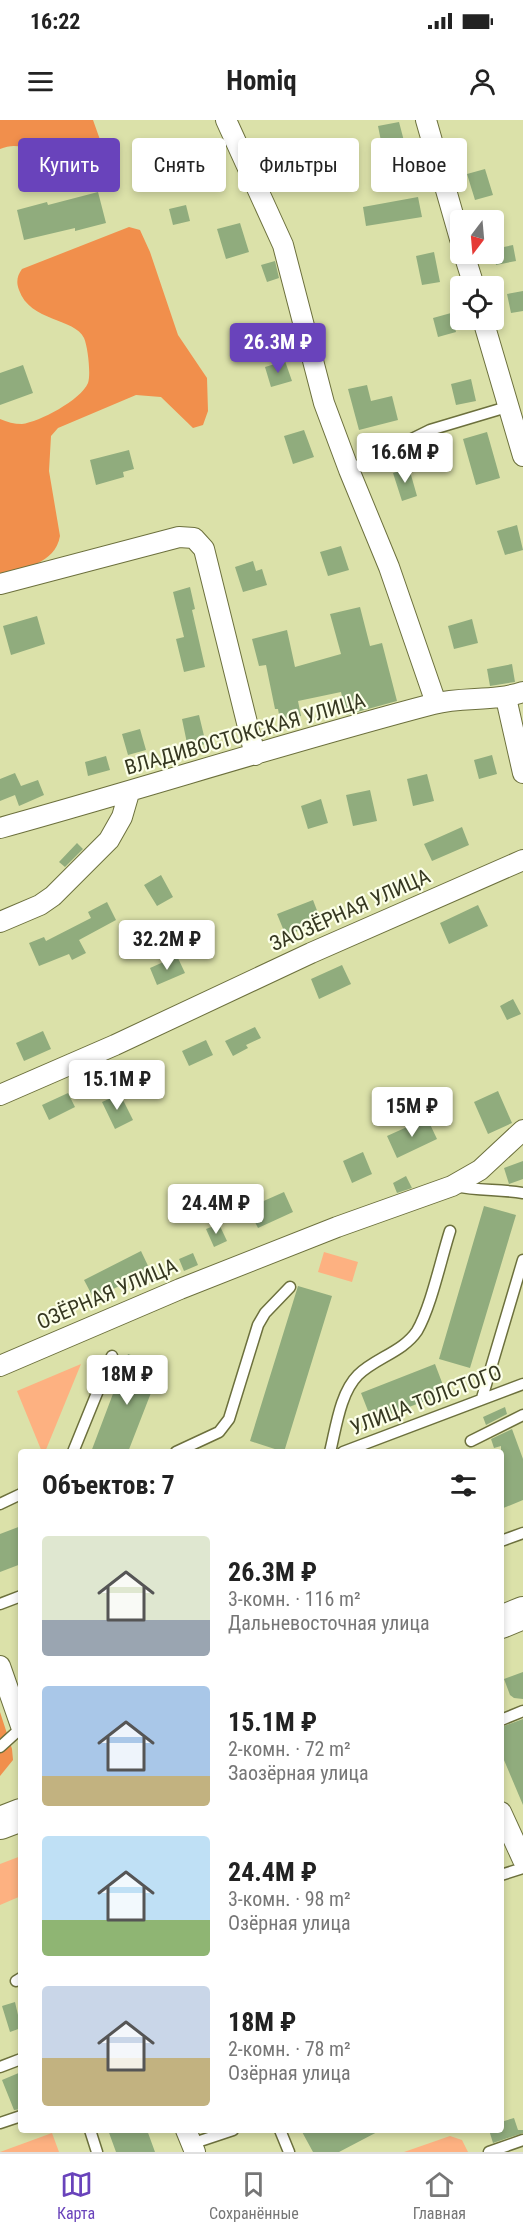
<!DOCTYPE html>
<html lang="ru">
<meta charset="utf-8">
<style>
:root{--surface:#fff;--page:#f6f6f6;--text:#222;--muted:#767676;--line:#e0e0e0;--accent:#6943bb}
body{margin:0;font-family:"Roboto Condensed",sans-serif;background:var(--page);color:var(--text);height:100vh;display:flex;flex-direction:column;font-size:22px;white-space:nowrap}
*{box-sizing:border-box;margin:0}
p{font-size:20px;color:var(--muted)}
.icon{flex:none;width:33px;height:33px;fill:none;stroke:currentColor;stroke-width:2;stroke-linecap:round;stroke-linejoin:round}
.map{position:relative;flex:1;overflow:hidden}
.drawer{position:absolute;left:18px;top:1329px;width:486px;height:684px;display:flex;flex-direction:column;background:var(--surface);border-radius:6px;box-shadow:0 3px 9px #0003}
.drawer>*{flex:none}
.banner{position:absolute;left:18px;top:18px;width:488px;height:54px;display:flex;gap:12px}
.needle{width:39px;rotate:196deg}
.tools{position:absolute;left:450px;top:90px;display:grid;gap:12px}
.tools a{display:grid;place-items:center;width:54px;height:54px;border-radius:6px;background:var(--surface);box-shadow:0 3px 9px #0003;font-size:30px}
.price{position:absolute;translate:-50% -51px;padding:0 14px;border-radius:6px;background:#fff;color:#222;font-size:20px;line-height:39px;filter:drop-shadow(0 2px 3px #0008)}
.price::after{content:'';position:absolute;left:50%;top:36px;width:18px;height:14px;margin-left:-9px;background:inherit;clip-path:polygon(0 0,100% 0,50% 100%)}
.price.active{background:var(--accent);color:#fff}
ul{padding:0;list-style:none}
li{display:flex;align-items:center;gap:18px;height:150px;padding:0 24px}
li span{display:grid;place-items:center;flex:none;width:168px;height:120px;border-radius:6px;color:#555}
li>.icon{margin-inline-start:auto}
span .icon{width:72px;height:72px;fill:#fffc;stroke-width:1}
li b{font-size:26px}
h2{display:flex;justify-content:space-between;align-items:center;height:72px;padding:0 24px;font-size:26px}
.chip{padding:0 21px;border-radius:6px;background:var(--surface);box-shadow:0 3px 9px #0003;font-size:21px;line-height:54px}
.chip.active{background:var(--accent);color:#fff}
.status{display:flex;justify-content:space-between;align-items:center;height:42px;padding:0 30px;background:var(--surface);direction:ltr}
.status svg{height:16px;fill:currentColor}
header{display:flex;justify-content:space-between;align-items:center;height:78px;padding:0 24px;background:var(--surface);font-size:27px;font-weight:700}
.tab-bar{display:flex;justify-content:space-around;align-items:center;height:84px;border-top:2px solid var(--line);background:var(--surface);font-size:16px;color:var(--muted)}
.tab-bar a{display:grid;justify-items:center;gap:3px}
.tab-bar .active{color:var(--accent)}
.map>svg:first-child{display:block}
</style>
<div class="status"><b>16:22</b><svg viewBox="0 0 49 12"><path d="M0 12V9h3v3zM5 12V6h3v6zM10 12V3h3v9zM15 12V0h3v12zM26 1h20v11H26zM47 4h2v5h-2z"/></svg></div>
<header><svg class="icon" aria-label="menu" viewBox="0 0 24 24"><path d="M4 6h16M4 12h16M4 18h16"/></svg>Homiq<svg class="icon" aria-label="person" viewBox="0 0 24 24"><circle cx="12" cy="8" r="4"/><path d="M4 21q1-7 8-7t8 7"/></svg></header>
<div class="map">
<svg width="523" height="2032" viewBox="0 0 523 2032">
<rect width="100%" height="100%" fill="#dbe1a9"/>
<path fill="#fdb181" d="M324,1132L358,1142L352,1162L318,1152Z
M81,1244L45,1332H42L17,1271Z
M21,1736V1776L0,1785V1744Z
M52,2013L59,2032H0Z
M450,2016L462,2020L468,2032H404Z"/>
<path fill="#f18f4c" d="M0,0H93L109,45L106,52C97,56 85,60 74,58C45,53 33,15 0,29Z
M129,107L140,110L150,132L178,215L207,258L208,291L203,305L193,308L161,277L136,275L58,308L51,316L49,351L60,416C55,444 24,448 0,455V299C7,302 14,304 22,304C39,302 81,280 88,263C91,255 88,227 84,218C75,198 30,202 19,170C16,162 17,156 22,149Z
M0,1592L12,1629L13,1640L0,1656Z"/>
<path fill="#90ac7d" d="M399,2L404,21L382,26L378,6Z
M485,49L493,75L475,80L467,54Z
M98,72L106,103L75,111V108L24,120L17,90L47,82L48,85Z
M418,77L422,97L366,106L363,87Z
M186,85L190,101L173,105L169,89Z
M240,103L249,132L226,139L217,109Z
M513,125L516,141L496,145L494,129Z
M434,132L440,162L422,165L416,136Z
M275,141L279,158L267,162L261,145Z
M523,171V191L511,193L507,174Z
M451,193L456,212L438,217L433,198Z
M285,241L292,261L271,267L265,247Z
M23,245L33,273L0,285V253Z
M471,259L476,281L456,285L451,264Z
M367,265L371,281L392,276L398,300L359,310L348,269Z
M304,310L314,337L293,344L284,316Z
M487,312L500,358L476,365L463,319Z
M129,330L134,349L123,352L124,357L96,365L90,340Z
M409,348L417,376L402,381L393,353Z
M517,405L523,430L505,435L497,411Z
M341,426L349,450L328,456L320,432Z
M253,441L256,451L262,449L267,465L243,472L235,447Z
M190,467L195,489L192,490L205,547L184,552L176,519L184,517L173,472Z
M360,487L370,526L382,523L397,581L346,595L341,572L298,581L301,596L280,600L278,589H275L266,545L259,546L252,519L287,510L295,547L341,534L330,494Z
M37,496L45,524L11,535L3,506Z
M472,499L478,523L454,529L448,506Z
M512,544L515,562L490,566L487,549Z
M199,595L206,624L188,628L182,599Z
M140,609L146,630L128,635L122,614Z
M492,635L497,654L479,659L474,640Z
M106,636L110,650L88,656L85,642Z
M15,653L21,666L38,660L44,675L19,686L15,675L0,681V659Z
M427,654L434,681L413,686L407,659Z
M370,670L377,701L353,706L346,675Z
M321,679L328,703L308,709L301,686Z
M462,707L469,725L432,741L424,724Z
M77,723L83,729L65,747L59,742Z
M161,755L173,777L157,786L144,765Z
M313,780L321,801L286,816L277,794Z
M107,782L116,800L79,820L86,833L72,840L69,834L39,846L29,823L44,817L46,821L91,798L88,792Z
M478,785L488,806L449,824L440,803Z
M177,836L185,853L157,865L150,848Z
M342,845L351,864L319,879L311,859Z
M513,879L521,894L507,900L500,886Z
M255,907L261,918L246,925L248,928L233,936L225,921Z
M43,911L51,929L24,941L16,923Z
M206,920L213,935L189,946L182,931Z
M498,971L512,1003L488,1014L474,982Z
M68,973L75,987L49,1000L42,985Z
M120,974L133,1000L115,1009L102,982Z
M427,998L437,1019L397,1038L387,1016Z
M363,1032L372,1054L352,1063L343,1041Z
M523,1041V1059L509,1064L504,1048Z
M406,1056L412,1068L397,1073L393,1063Z
M284,1072L293,1092L258,1108L248,1088Z
M484,1086L516,1095L470,1248L439,1239Z
M219,1104L227,1121L214,1127L206,1109Z
M141,1131L150,1150L94,1179L84,1160Z
M193,1133L198,1145L184,1151L179,1139Z
M298,1166L332,1176L284,1332L250,1321Z
M128,1234L161,1247L128,1332H91Z
M435,1244L446,1273L372,1301L361,1273Z
M505,1287L507,1294L486,1305L483,1297Z
M512,1309L523,1339V1380L501,1389V1326L494,1328L491,1319Z
M21,1406V1444L0,1452V1414Z
M523,1552V1579L514,1578L510,1575L504,1559Z
M523,1599V1685L501,1633V1607Z
M15,1882L21,1908L10,1912L2,1886Z
M21,1952V1989L14,1990L2,1960Z
M514,1998L518,2010H523V2013L493,2023L489,2010H501V2002Z
M108,2010H147L155,2032H116Z
M301,2010H381L339,2032H313Z"/>
<g fill="none" stroke-linecap="round" stroke-linejoin="round">
<defs>
<path id="lane" d="M349,350L430,310L507,287
M455,1066C478,1071 500,1069 523,1073
M482,1278L523,1140
M471,1321L523,1295
M73,1332L112,1236
M176,1332L219,1312L229,1299L258,1205L265,1193L290,1167
M330,1332C336,1308 340,1273 358,1255C375,1238 403,1232 417,1211C431,1187 441,1139 450,1111
M343,1332L523,1264
M0,1384L21,1374
M501,1421L523,1413
M0,1484L21,1476
M501,1600L523,1591
M0,1627L21,1608
M501,1755L523,1748
M16,1861L21,1858
M0,1947L21,1939
M0,2003L21,1996
M90,2010L97,2032
M280,2010L289,2032
M191,2024L233,2010
M489,2032L523,2020"/>
<path id="street" d="M226,0L283,125L324,283L349,350L389,447L436,583
M426,0L460,119
M464,134L474,166
M483,200L523,336
M0,464L179,417L194,418L204,429L255,635
M506,578L523,653
M0,708C145,668 288,622 433,584C463,576 493,582 523,572
M0,802L40,785L53,776L109,720L122,697L129,673
M0,975L115,925L311,833L523,740
M0,1246L180,1169L337,1107L452,1066L480,1050L523,1010
M0,1546L21,1606
M501,1692L523,1740
M186,2010L195,2032"/>
<path id="primary" d="M501,1502L523,1493
M0,1703L21,1695"/>
</defs>
<use href="#lane" stroke="#6c703d" stroke-width="13"/>
<use href="#street" stroke="#6c703d" stroke-width="22"/>
<use href="#primary" stroke="#6c703d" stroke-width="34"/>
<use href="#lane" stroke="#fff" stroke-width="10"/>
<use href="#street" stroke="#fff" stroke-width="20"/>
<use href="#primary" stroke="#fff" stroke-width="32"/>
</g>
<g text-anchor="middle" dominant-baseline="central" stroke-width="4.5" stroke-linejoin="round" paint-order="stroke">
<g font-size="21" fill="#363821" stroke="#fcffe9">
<text transform="translate(245 614) rotate(-16)">ВЛАДИВОСТОКСКАЯ УЛИЦА</text>
<text transform="translate(350 790) rotate(-24)">ЗАОЗЁРНАЯ УЛИЦА</text>
<text transform="translate(107 1174) rotate(-23)">ОЗЁРНАЯ УЛИЦА</text>
<text transform="translate(426 1280) rotate(-21)">УЛИЦА ТОЛСТОГО</text>
</g>
</g>
</svg>
<div class="tools">
<a><svg class="needle" viewBox="-14 -14 28 28"><path d="M0-13l5 13h-10z" fill="#e53935"/><path d="M0 13l5-13h-10z" fill="#767676"/></svg></a>
<a><svg class="icon" aria-label="locate" viewBox="0 0 24 24"><circle cx="12" cy="12" r="6"/><path d="M12 2v4M12 18v4M2 12h4M18 12h4"/></svg></a>
</div>
<b class="price active" style="left:278px;top:254px">26.3M ₽</b>
<b class="price" style="left:405px;top:364px">16.6M ₽</b>
<b class="price" style="left:167px;top:851px">32.2M ₽</b>
<b class="price" style="left:117px;top:991px">15.1M ₽</b>
<b class="price" style="left:412px;top:1018px">15M ₽</b>
<b class="price" style="left:216px;top:1115px">24.4M ₽</b>
<b class="price" style="left:127px;top:1286px">18M ₽</b>
<div class="banner">
<a class="chip active">Купить</a>
<a class="chip">Снять</a>
<a class="chip">Фильтры</a>
<a class="chip">Новое</a>
</div>
<section class="drawer">
<h2>Объектов: 7<svg class="icon" aria-label="filters" viewBox="0 0 24 24"><path d="M4 7h16M4 17h16"/><circle cx="9" cy="7" r="2"/><circle cx="15" cy="17" r="2"/></svg></h2>
<ul>
<li><span style="background:linear-gradient(#dfe7d0 70%,#9aa5b1 0)"><svg class="icon" aria-label="home" viewBox="0 0 24 24"><path d="M3 11l9-7 9 7M6 9v11h12V9"/></svg></span><div><b>26.3M ₽</b><p>3-комн. · 116 m²</p><p>Дальневосточная улица</p></div></li>
<li><span style="background:linear-gradient(#a9c7e8 75%,#c2b280 0)"><svg class="icon" aria-label="home" viewBox="0 0 24 24"><path d="M3 11l9-7 9 7M6 9v11h12V9"/></svg></span><div><b>15.1M ₽</b><p>2-комн. · 72 m²</p><p>Заозёрная улица</p></div></li>
<li><span style="background:linear-gradient(#bfe0f5 70%,#8fb573 0)"><svg class="icon" aria-label="home" viewBox="0 0 24 24"><path d="M3 11l9-7 9 7M6 9v11h12V9"/></svg></span><div><b>24.4M ₽</b><p>3-комн. · 98 m²</p><p>Озёрная улица</p></div></li>
<li><span style="background:linear-gradient(#c9d6e8 60%,#c2b280 0)"><svg class="icon" aria-label="home" viewBox="0 0 24 24"><path d="M3 11l9-7 9 7M6 9v11h12V9"/></svg></span><div><b>18M ₽</b><p>2-комн. · 78 m²</p><p>Озёрная улица</p></div></li>
</ul>
</section>
</div>
<nav class="tab-bar">
<a class="active"><svg class="icon" aria-label="map" viewBox="0 0 24 24"><path d="M3 6l6-2 6 2 6-2v14l-6 2-6-2-6 2zM9 4v14M15 6v14"/></svg>Карта</a>
<a><svg class="icon" aria-label="saved" viewBox="0 0 24 24"><path d="M7 4h10v16l-5-4-5 4z"/></svg>Сохранённые</a>
<a><svg class="icon" aria-label="home" viewBox="0 0 24 24"><path d="M3 11l9-7 9 7M6 9v11h12V9"/></svg>Главная</a>
</nav>
